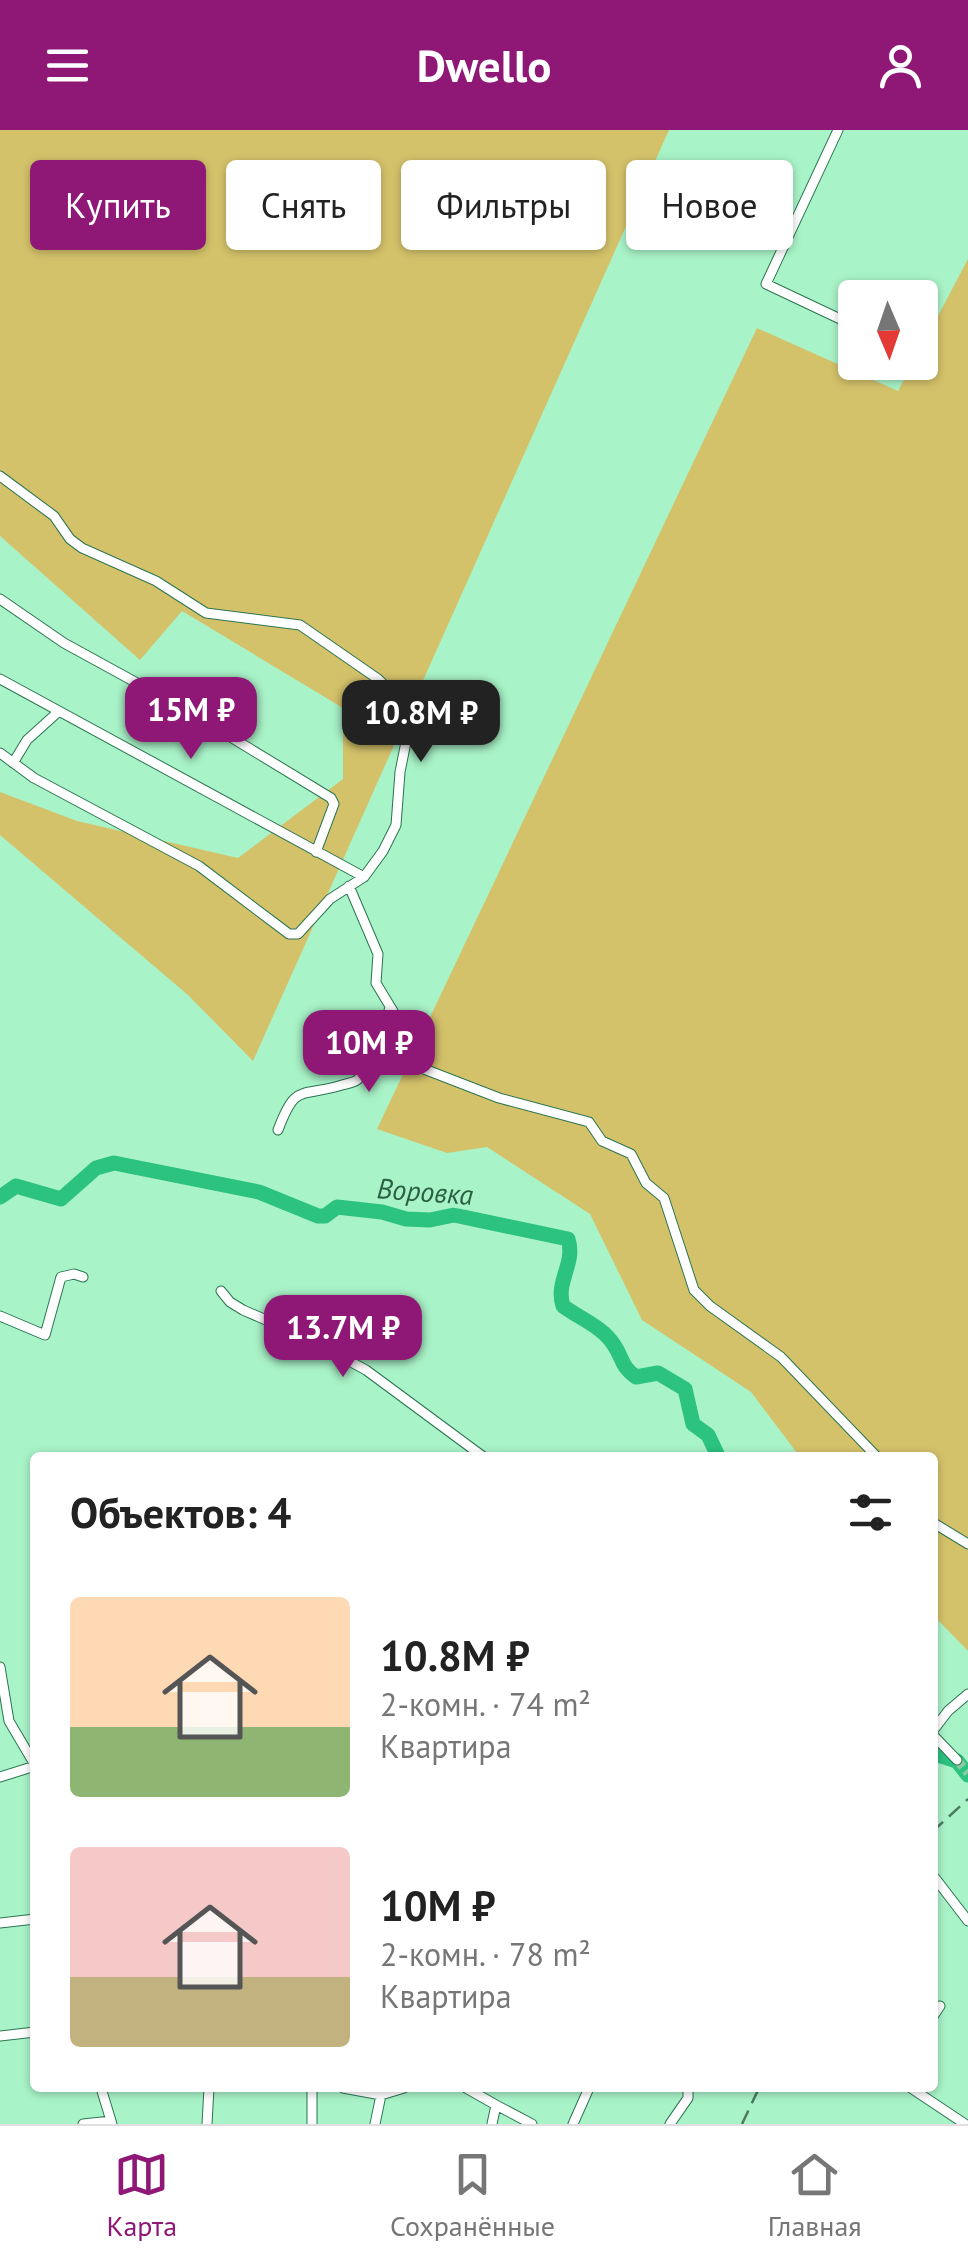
<!DOCTYPE html>
<html lang="ru">
<meta charset="utf-8">
<style>
:root{--surface:#fff;--page:#f2f2f2;--text:#222;--muted:#767676;--line:#e0e0e0;--accent:#8f1877}
body{margin:0;font-family:"PT Sans",sans-serif;background:var(--page);color:var(--text);height:100vh;display:flex;flex-direction:column;font-size:38px;white-space:nowrap}
*{box-sizing:border-box;margin:0}
p{font-size:32px;color:var(--muted)}
.icon{flex:none;width:55px;height:55px;fill:none;stroke:currentColor;stroke-width:2;stroke-linecap:round;stroke-linejoin:round}
.map{position:relative;flex:1;overflow:hidden}
.side{position:absolute;left:30px;top:1322px;width:908px;height:640px;display:flex;flex-direction:column;background:var(--surface);border-radius:10px;box-shadow:0 2px 8px #0004}
.side>*{flex:none}
.hud{position:absolute;left:30px;top:30px;width:910px;height:90px;display:flex;gap:20px}
.needle{width:65px;rotate:178deg}
.controls{position:absolute;left:838px;top:150px;display:grid;gap:20px}
.controls a{display:grid;place-items:center;width:100px;height:100px;border-radius:10px;background:var(--surface);box-shadow:0 2px 8px #0004;font-size:50px}
.price{position:absolute;translate:-50% -85px;padding:0 22px;border-radius:20px;background:var(--accent);color:#fff;font-size:32px;line-height:65px;filter:drop-shadow(0 2px 5px #0008)}
.price::after{content:'';position:absolute;left:50%;top:60px;width:30px;height:22px;margin-left:-15px;background:inherit;clip-path:polygon(0 0,100% 0,50% 100%)}
.price.current{background:#222;color:#fff}
ul{padding:0;list-style:none}
li{display:flex;align-items:center;gap:30px;height:250px;padding:0 40px}
li span{display:grid;place-items:center;flex:none;width:280px;height:200px;border-radius:10px;color:#555}
li>.icon{margin-inline-start:auto}
span .icon{width:120px;height:120px;fill:#fffc;stroke-width:1}
li b{font-size:42px}
h2{display:flex;justify-content:space-between;align-items:center;height:120px;padding:0 40px;font-size:42px}
.pill{padding:0 35px;border-radius:10px;background:var(--surface);box-shadow:0 2px 8px #0004;font-size:35px;line-height:90px}
.pill.current{background:var(--accent);color:#fff}
header{display:flex;justify-content:space-between;align-items:center;height:130px;padding:0 40px;background:var(--accent);color:#fff;font-size:45px;font-weight:700}
.tab-bar{display:flex;justify-content:space-around;align-items:center;height:140px;border-top:2px solid var(--line);background:var(--surface);font-size:28px;color:var(--muted)}
.tab-bar a{display:grid;justify-items:center;gap:5px}
.tab-bar .current{color:var(--accent)}
.map>svg:first-child{display:block}
</style>
<header><svg class="icon" aria-label="menu" viewBox="0 0 24 24"><path d="M4 6h16M4 12h16M4 18h16"/></svg>Dwello<svg class="icon" aria-label="person" viewBox="0 0 24 24"><circle cx="12" cy="8" r="4"/><path d="M4 21q1-7 8-7t8 7"/></svg></header>
<div class="map">
<svg width="968" height="1994" viewBox="0 0 968 1994">
<rect width="100%" height="100%" fill="#a9f3c8"/>
<path fill="#d4c26a" d="M0,0H669L253,931L188,865L0,705V662L77,691L238,728L343,649V578L182,481L140,530L0,406Z
M968,129V1521L933,1485L932,1328L800,1327L751,1262L642,1190L590,1084L487,1017L447,1023L377,999L757,198L898,261L913,233L920,232V220Z"/>
<g fill="none" stroke-linecap="round" stroke-linejoin="round">
<path stroke="#2cc280" stroke-width="15" d="M0,1067L16,1056L61,1069L96,1038L114,1033L259,1062L318,1086H325L337,1077L382,1082L406,1089L430,1090L454,1085L568,1109C576,1134 555,1151 563,1176C579,1188 603,1197 614,1215C624,1230 620,1235 636,1247L658,1243L685,1259L693,1294L708,1305L719,1328
M932,1623L957,1631L968,1645"/>
<path stroke="#8bcca7" stroke-width="9" stroke-dasharray="9 4.5" stroke-linecap="butt" d="M957,1630L968,1643"/>
<defs>
<path id="minor" d="M838,0L766,154L855,196
M0,346L54,386L70,409L82,418L156,451L206,483L300,495L378,549L397,568L408,602L400,642L396,695L383,721L364,747L330,769L298,804H289L199,736L34,648L0,623
M0,469L64,513L188,581L331,668L334,674L316,722
M0,549L364,747
M13,633L27,610L58,582
M349,756L378,824L376,853L417,921L424,939L499,968L589,992L602,1011L631,1024L646,1053L664,1068L694,1160L710,1176L781,1227L878,1328
M278,1000C296,952 300,968 342,955C346,954 355,952 357,950C377,935 384,900 390,877
M221,1161L230,1172L243,1180L303,1206L366,1240L485,1328
M0,1186L45,1205L61,1147L74,1144L83,1147
M932,1392L968,1414
M0,1537L9,1591L35,1635
M932,1602L948,1581L968,1564
M932,1604L957,1630
M0,1647L35,1636
M935,1748L968,1791
M0,1793L35,1789
M932,1888L940,1876
M0,1906L35,1902
M101,1958L112,1994
M343,1958L381,1965L404,1958
M466,1958L496,1975L492,1994
M911,1958L965,1994
M496,1975L532,1994
M83,1994L111,1991
M207,1994L209,1958
M312,1994V1958
M375,1994L381,1965
M573,1994L589,1958
M670,1994L688,1968V1958"/>
</defs>
<use href="#minor" stroke="#2b7550" stroke-width="11"/>
<use href="#minor" stroke="#fff" stroke-width="9"/>
<path stroke="#4c7b61" stroke-width="2.5" stroke-dasharray="15 8" stroke-linecap="butt" d="M932,1702L968,1669
M742,1994L759,1958"/>
</g>
<g text-anchor="middle" dominant-baseline="central" stroke-width="9" stroke-linejoin="round" paint-order="stroke">
<g font-size="28" font-style="italic" fill="#2a6044" stroke="#a9f3c8">
<text transform="translate(425 1061) rotate(4)">Воровка</text>
</g>
</g>
</svg>
<div class="controls">
<a><svg class="needle" viewBox="-14 -14 28 28"><path d="M0-13l5 13h-10z" fill="#e53935"/><path d="M0 13l5-13h-10z" fill="#767676"/></svg></a>
</div>
<b class="price" style="left:191px;top:632px">15M ₽</b>
<b class="price current" style="left:421px;top:635px">10.8M ₽</b>
<b class="price" style="left:369px;top:965px">10M ₽</b>
<b class="price" style="left:343px;top:1250px">13.7M ₽</b>
<div class="hud">
<a class="pill current">Купить</a>
<a class="pill">Снять</a>
<a class="pill">Фильтры</a>
<a class="pill">Новое</a>
</div>
<section class="side">
<h2>Объектов: 4<svg class="icon" aria-label="filters" viewBox="0 0 24 24"><path d="M4 7h16M4 17h16"/><circle cx="9" cy="7" r="2"/><circle cx="15" cy="17" r="2"/></svg></h2>
<ul>
<li><span style="background:linear-gradient(#ffd9b3 65%,#8fb573 0)"><svg class="icon" aria-label="home" viewBox="0 0 24 24"><path d="M3 11l9-7 9 7M6 9v11h12V9"/></svg></span><div><b>10.8M ₽</b><p>2-комн. · 74 m²</p><p>Квартира</p></div></li>
<li><span style="background:linear-gradient(#f6c9c9 65%,#c2b280 0)"><svg class="icon" aria-label="home" viewBox="0 0 24 24"><path d="M3 11l9-7 9 7M6 9v11h12V9"/></svg></span><div><b>10M ₽</b><p>2-комн. · 78 m²</p><p>Квартира</p></div></li>
</ul>
</section>
</div>
<nav class="tab-bar">
<a class="current"><svg class="icon" aria-label="map" viewBox="0 0 24 24"><path d="M3 6l6-2 6 2 6-2v14l-6 2-6-2-6 2zM9 4v14M15 6v14"/></svg>Карта</a>
<a><svg class="icon" aria-label="saved" viewBox="0 0 24 24"><path d="M7 4h10v16l-5-4-5 4z"/></svg>Сохранённые</a>
<a><svg class="icon" aria-label="home" viewBox="0 0 24 24"><path d="M3 11l9-7 9 7M6 9v11h12V9"/></svg>Главная</a>
</nav>
